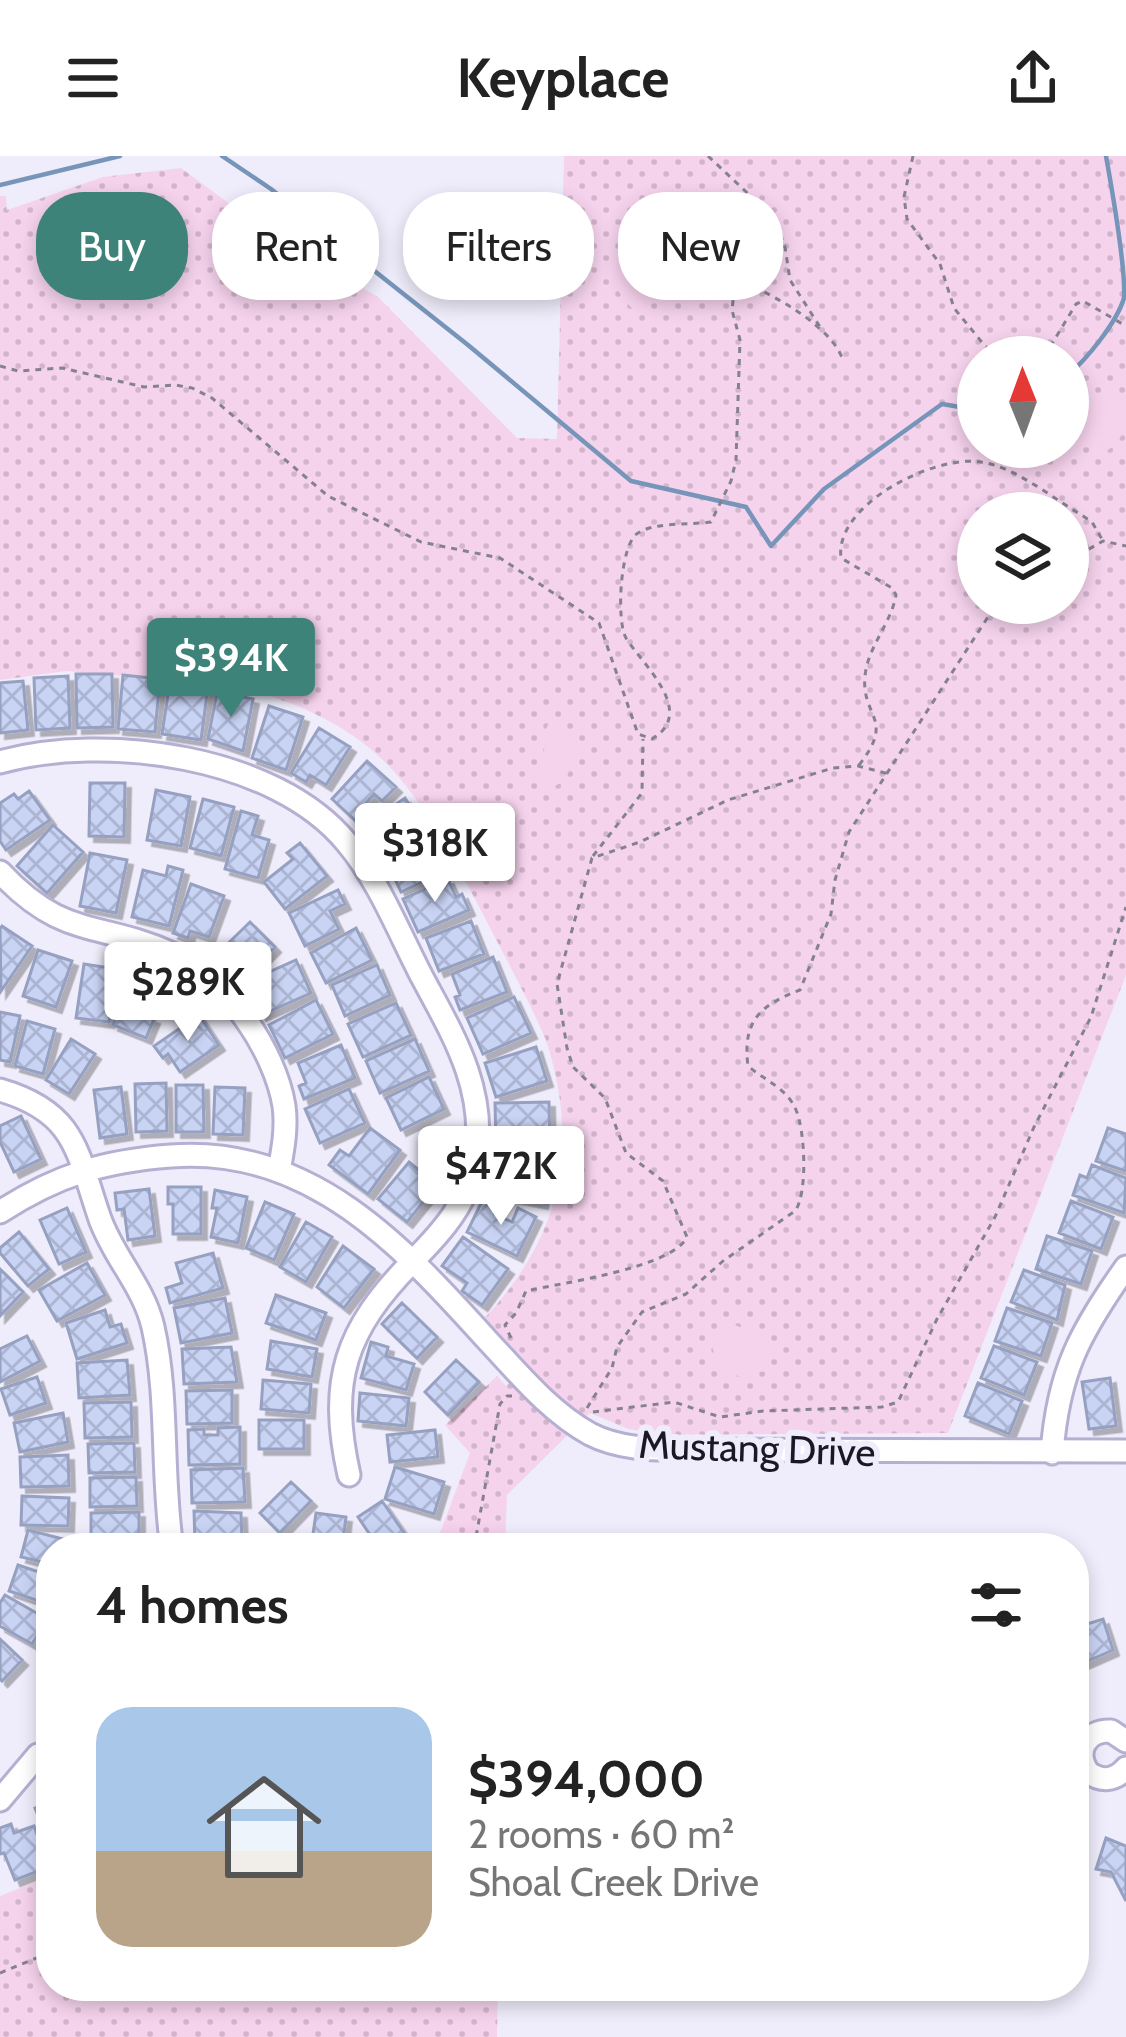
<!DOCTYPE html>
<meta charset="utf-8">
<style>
:root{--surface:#fff;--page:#f2f2f2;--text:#222;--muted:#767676;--line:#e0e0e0;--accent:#3e8379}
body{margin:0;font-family:Cabin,sans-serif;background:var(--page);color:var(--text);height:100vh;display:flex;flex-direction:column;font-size:45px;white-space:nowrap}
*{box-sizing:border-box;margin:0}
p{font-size:39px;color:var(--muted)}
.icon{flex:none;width:66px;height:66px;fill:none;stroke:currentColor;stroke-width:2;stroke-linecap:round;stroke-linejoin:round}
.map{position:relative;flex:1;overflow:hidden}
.details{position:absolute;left:36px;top:1377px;width:1053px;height:468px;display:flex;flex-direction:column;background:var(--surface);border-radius:48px;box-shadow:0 6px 18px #0003}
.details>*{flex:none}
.guide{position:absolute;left:36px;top:36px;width:1056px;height:108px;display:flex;gap:24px}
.needle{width:78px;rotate:359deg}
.controls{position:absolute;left:957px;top:180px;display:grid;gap:24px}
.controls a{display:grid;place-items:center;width:132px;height:132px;border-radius:50%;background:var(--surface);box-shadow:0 6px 18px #0003;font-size:60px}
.price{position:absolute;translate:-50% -102px;padding:0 27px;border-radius:12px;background:#fff;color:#222;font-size:39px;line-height:78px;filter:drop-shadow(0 3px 6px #0008)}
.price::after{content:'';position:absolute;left:50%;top:72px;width:36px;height:27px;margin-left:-18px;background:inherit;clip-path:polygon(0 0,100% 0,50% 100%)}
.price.active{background:var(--accent);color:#fff}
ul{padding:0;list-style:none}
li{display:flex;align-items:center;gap:36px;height:300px;padding:0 60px}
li+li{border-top:3px solid var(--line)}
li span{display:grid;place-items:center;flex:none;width:336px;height:240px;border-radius:36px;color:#555}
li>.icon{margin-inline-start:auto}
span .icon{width:144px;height:144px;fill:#fffc;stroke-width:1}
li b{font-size:51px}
h2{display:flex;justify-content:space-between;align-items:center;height:144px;padding:0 60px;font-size:51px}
.pill{padding:0 42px;border-radius:48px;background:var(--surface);box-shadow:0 6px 18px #0003;font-size:42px;line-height:108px}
.pill.active{background:var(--accent);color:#fff}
header{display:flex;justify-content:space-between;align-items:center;height:156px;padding:0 60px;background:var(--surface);font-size:54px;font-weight:800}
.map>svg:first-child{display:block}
</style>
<header><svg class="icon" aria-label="menu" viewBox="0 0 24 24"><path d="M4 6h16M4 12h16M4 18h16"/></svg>Keyplace<svg class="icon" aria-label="share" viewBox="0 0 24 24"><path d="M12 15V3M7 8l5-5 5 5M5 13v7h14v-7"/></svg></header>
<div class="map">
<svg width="1126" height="1881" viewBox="0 0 1126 1881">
<defs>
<pattern id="grass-dots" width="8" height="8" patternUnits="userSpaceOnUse" patternTransform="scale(3)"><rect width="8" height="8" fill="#f6d3ed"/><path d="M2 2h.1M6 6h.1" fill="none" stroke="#d2b4cb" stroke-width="1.8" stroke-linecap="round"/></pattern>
<pattern id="building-cross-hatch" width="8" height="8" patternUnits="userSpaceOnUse" patternTransform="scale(3)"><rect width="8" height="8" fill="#c9d4f5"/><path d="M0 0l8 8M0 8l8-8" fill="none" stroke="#acb5d2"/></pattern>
<filter id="shadow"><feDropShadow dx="5.5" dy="5.5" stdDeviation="0" flood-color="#0004"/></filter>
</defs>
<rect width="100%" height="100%" fill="#efedfb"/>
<path fill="url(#grass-dots)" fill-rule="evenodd" d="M564,0H1126V819L948,1277L665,1279L628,1273L590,1257L507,1339L505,1392H425L437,1385L470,1297L445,1269L497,1220L506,1230L525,1211L482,1165C561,1081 581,994 546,884C525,836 499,790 475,743C404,608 369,565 218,524L216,528L66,515L0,524V40H6L7,54L103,21L181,12L273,80L378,141L517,282L557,283ZM978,201H1068V291H978ZM978,357H1068V447H978Z
M51,1720V1830H498L497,1881H0V1740Z"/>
<path fill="#f6d3ed" d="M628,88L646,93L661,114L656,142L641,157C627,153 614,130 611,116Z
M1108,235L1126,246C1126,269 1125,288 1100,298L1091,294L1079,268L1091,245Z
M557,564C586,584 576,597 565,625L546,634L541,628L546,573L550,565Z
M723,1167C746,1170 765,1181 770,1205L764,1215L740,1221L721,1213C713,1197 704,1178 723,1167Z"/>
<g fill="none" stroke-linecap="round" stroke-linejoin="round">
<path stroke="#7695b8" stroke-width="4.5" d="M222,0L271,33L468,189L631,325L746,351L771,390L824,333L942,248L978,254
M0,29L120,0
M1068,219C1087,203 1117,166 1124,142C1126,110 1112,34 1106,0"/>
</g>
<path fill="url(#building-cross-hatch)" stroke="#96a1c1" stroke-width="3" filter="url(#shadow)" d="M76,518H112L113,571L77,572Z
M123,519L160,523L155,576L118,573Z
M68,520L70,572L36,574L34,522Z
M23,525L28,574L0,577V527Z
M170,525L208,531L201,584L162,578Z
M217,536L253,543L243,595L208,583Z
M269,550L303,561L286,614L252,602Z
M319,572L350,591L326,629L310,619L306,626L291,617Z
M367,605L396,631L382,645L374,638L364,649L370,654L358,667L332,643Z
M90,627H125L124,681L89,680Z
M156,634L190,641L181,690L147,684Z
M29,635L50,664L6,694L0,685V647L14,638L18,643Z
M405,642L425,672L380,701L360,672Z
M203,643L234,651L221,700L190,692Z
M241,655L258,660L252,679L269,684L258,722L225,713Z
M53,669L83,696L47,737L17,710Z
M431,683L446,715L401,736L386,704Z
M300,687L327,720L285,753L264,726L293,703L287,697Z
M90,697L127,704L116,757L80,750Z
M168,710L183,714L169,770L132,761L143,714L166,720Z
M448,723L456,741L462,738L469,754L418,776L403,743Z
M191,728L224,740L209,781L190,775L188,782L173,777Z
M338,734L345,748L330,755L339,773L305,790L289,757Z
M471,765L484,798L439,815L426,782Z
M250,766L275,791L240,826L215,800Z
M2,770L32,790L1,835L0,773Z
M356,772L372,804L326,827L311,797Z
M38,794L72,805L56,851L23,840Z
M493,801L507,836L460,854L455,841L460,839L452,818Z
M296,804L311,837L261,859L247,826Z
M84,808L116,813L109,866L76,862Z
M377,809L390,839L345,860L332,829Z
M130,818L168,834L160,852L153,849L148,861L154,863L146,882L113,869Z
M514,841L531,877L483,898L467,862Z
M316,844L333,878L285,902L269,869Z
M396,847L411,879L363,901L348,868Z
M0,856L20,860L10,906L0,904Z
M199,859L219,889L180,916L168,898L163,902L154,890Z
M27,865L55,873L43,918L15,910Z
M71,883L95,898L69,938L46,924Z
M415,883L429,915L380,937L366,905Z
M341,889L355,922L304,943L299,930L306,927L298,907Z
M536,891L547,925L496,941L485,907Z
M429,921L444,953L401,974L386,942Z
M166,927L167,975L136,976L135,928Z
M176,929H203L204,976H176Z
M121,931L127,978L100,982L94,934Z
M215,931L245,932L243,979L213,978Z
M349,933L365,967L320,987L305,953Z
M549,946L550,992H496L495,947Z
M21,960L41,1003L14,1016L0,986V970Z
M370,972L400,994L368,1038L329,1009L340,994L349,1000Z
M1108,972L1126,978V1015L1096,1005Z
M496,996L550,1007L542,1047L487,1036Z
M409,1006L437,1029L407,1066L378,1043Z
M1092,1009L1126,1022L1124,1057L1073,1039L1080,1019L1087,1022Z
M168,1031H201V1078H173V1048H168Z
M149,1033L155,1080L128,1084L124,1053L117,1054L115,1037Z
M215,1034L247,1041L238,1087L211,1081L217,1052H212Z
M483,1043L499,1051L495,1058L512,1066L518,1052L536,1061L517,1100L467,1076Z
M1071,1045L1113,1061L1101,1093L1059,1077Z
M265,1046L294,1058L274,1104L246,1092Z
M67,1052L86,1096L59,1108L40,1064Z
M306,1066L332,1081L306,1126L280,1111Z
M19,1076L49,1113L28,1130L0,1097V1092Z
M1047,1080L1092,1095L1081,1128L1036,1113Z
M463,1081L508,1113L482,1149L462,1135L467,1127L442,1110Z
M343,1090L374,1113L344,1152L317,1131Z
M213,1097L223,1132L170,1147L166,1132L182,1127L176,1107Z
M87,1107L105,1139L57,1165L39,1134Z
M0,1113L23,1136L0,1160Z
M1024,1114L1065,1129L1057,1164L1011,1146Z
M276,1139L326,1157L316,1184L266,1167Z
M225,1142L232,1177L181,1187L174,1152Z
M402,1147L437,1181L417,1202L382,1168Z
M1007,1152L1052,1167L1041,1200L995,1185Z
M105,1154L110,1171L121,1168L127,1187L77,1203L66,1167Z
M27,1180L40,1205L0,1226V1193Z
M271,1185L317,1193L312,1221L267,1213Z
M371,1186L388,1191L386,1200L414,1208L406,1234L361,1222Z
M994,1190L1037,1206L1024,1239L981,1222Z
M231,1191L237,1226L184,1228L182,1193Z
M127,1204L130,1239L79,1242L77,1207Z
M456,1204L479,1226L448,1259L425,1236Z
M37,1221L46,1247L10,1259L1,1233Z
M1110,1222L1116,1270L1089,1273L1082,1226Z
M263,1224L311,1228L309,1257L261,1253Z
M978,1227L1022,1245L1009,1278L965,1260Z
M232,1234V1267L187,1268L186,1235Z
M360,1237L409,1242L406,1270L358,1265Z
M131,1246L132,1281L85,1282L84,1247Z
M63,1257L68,1286L20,1296L14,1267Z
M259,1264H304V1293H259Z
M240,1271V1308L189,1309L188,1274L204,1273V1279H218V1272Z
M435,1274L438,1301L390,1306L387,1279Z
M134,1287L135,1316L89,1317L88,1288Z
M68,1299L69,1330L21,1331L20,1301Z
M395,1311L444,1326L434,1358L385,1343Z
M243,1312L245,1346L192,1347L191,1314Z
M136,1321L137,1350L90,1351V1322Z
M291,1326L311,1345L280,1377L260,1357Z
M22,1340L69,1342L68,1370L21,1369Z
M382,1345L409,1384L397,1392H379L358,1361Z
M194,1355L241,1357L242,1387L195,1388Z
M139,1356V1385L91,1386V1357Z
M316,1357L346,1361L342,1392H311Z
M28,1374L75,1386L74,1392H51V1408L21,1401Z
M18,1409L51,1420V1449L9,1435Z
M5,1439L47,1463L32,1488L0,1470V1447Z
M1103,1463L1113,1494L1074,1511V1472Z
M0,1483L22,1504L2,1525L0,1523Z
M51,1646V1691L35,1652Z
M11,1668L14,1677L34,1670L49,1711L15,1724L4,1697L0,1698V1672Z
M1106,1682L1126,1690V1745L1111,1716L1096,1713Z"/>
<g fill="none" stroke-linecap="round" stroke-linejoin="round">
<defs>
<path id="minor" d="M0,606C104,577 275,599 347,687C379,725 399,777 422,821C453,879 486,932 476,1000C470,1045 443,1075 412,1106C345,1174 328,1225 349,1319
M0,716C63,784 100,765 173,798C225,821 275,894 284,950C287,972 283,993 279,1015
M0,934C76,956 77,996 100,1063C114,1102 144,1131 153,1171C169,1241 161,1320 172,1392
M0,1056C57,1019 104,1005 171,1000C311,989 404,1092 489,1186C519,1218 550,1256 590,1278C617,1292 649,1293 679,1294L1126,1295
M1052,1297C1058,1216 1080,1176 1126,1111
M1126,1585L1111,1575C1086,1574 1074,1595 1088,1616C1101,1626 1115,1625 1126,1612
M0,1644L38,1599"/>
</defs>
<use href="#minor" stroke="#b5b0d2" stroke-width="27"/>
<path stroke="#84828f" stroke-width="3" stroke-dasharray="6 6" stroke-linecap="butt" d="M708,0L774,62L785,91L790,124L820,171
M913,0L904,41L907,63L940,108L954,152L985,190L999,201
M1044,201L1076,148L1083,145L1126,170
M0,210L18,215L62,212L144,231L175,229L192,232L212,242L328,340L421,386L500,402L599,467L638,578L652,583C698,556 641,507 626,482C616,465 620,387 638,377C655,366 690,369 711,366L731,325L736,304L740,184L732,154L734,136L748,129C777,140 835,174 843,205
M1068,405L1103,385L1126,390
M859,609C896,562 861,562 865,520C868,490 891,468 896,439L892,432L841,402C834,348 936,298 981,306C1015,311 1051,341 1080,358L1092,366L1103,385
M593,700L642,637L643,583
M511,1182L505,1169L516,1157L526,1135C561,1127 672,1112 687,1081L663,1025L626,997L605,942L573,911L567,892L557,828L592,702L640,686L728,644L833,612L858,610L889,618
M587,1252L612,1212L617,1191L642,1156L686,1138L723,1105L795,1055C808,1038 805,974 796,954C787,932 764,924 748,910C742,864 761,849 800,834L831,758L835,724L849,676L997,447
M593,1256L674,1246L720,1261L763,1255L882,1251L898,1246L937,1163L995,1061L1034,971L1091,861L1126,751
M474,1392L500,1248L507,1240H516
M0,1817L51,1796"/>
<use href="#minor" stroke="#fff" stroke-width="21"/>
</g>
<g text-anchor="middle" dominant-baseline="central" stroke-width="12" stroke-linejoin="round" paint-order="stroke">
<g font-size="39" fill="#1a1824" stroke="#efedfb">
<text transform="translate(757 1292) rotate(2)">Mustang Drive</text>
</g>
</g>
</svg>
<div class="controls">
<a><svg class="needle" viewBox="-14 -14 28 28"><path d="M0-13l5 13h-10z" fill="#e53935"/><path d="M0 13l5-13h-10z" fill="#767676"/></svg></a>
<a><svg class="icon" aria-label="layers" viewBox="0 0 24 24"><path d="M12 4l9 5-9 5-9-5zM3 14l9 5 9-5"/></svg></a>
</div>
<b class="price active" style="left:231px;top:564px">$394K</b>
<b class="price" style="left:435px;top:749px">$318K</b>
<b class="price" style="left:188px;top:888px">$289K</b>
<b class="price" style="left:501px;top:1072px">$472K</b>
<div class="guide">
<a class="pill active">Buy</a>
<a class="pill">Rent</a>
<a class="pill">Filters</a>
<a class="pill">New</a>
</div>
<section class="details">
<h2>4 homes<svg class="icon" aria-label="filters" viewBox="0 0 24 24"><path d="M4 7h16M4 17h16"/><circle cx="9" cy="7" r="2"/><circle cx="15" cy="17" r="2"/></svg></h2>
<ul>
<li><span style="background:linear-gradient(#a9c7e8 60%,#b9a48a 0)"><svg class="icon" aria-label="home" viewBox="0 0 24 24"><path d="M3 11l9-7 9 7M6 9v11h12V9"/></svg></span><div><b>$394,000</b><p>2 rooms · 60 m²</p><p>Shoal Creek Drive</p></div></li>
</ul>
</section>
</div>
